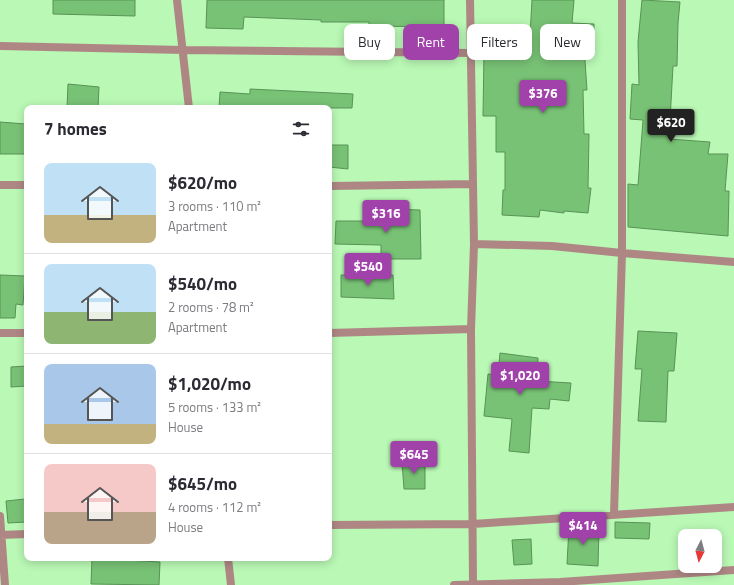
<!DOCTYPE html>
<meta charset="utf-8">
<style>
:root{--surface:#fff;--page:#f2f2f3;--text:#2b2b33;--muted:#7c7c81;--line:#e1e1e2;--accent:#a142ab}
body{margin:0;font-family:"Titillium Web",sans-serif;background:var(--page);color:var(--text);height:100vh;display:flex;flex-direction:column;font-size:15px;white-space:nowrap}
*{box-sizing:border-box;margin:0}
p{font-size:13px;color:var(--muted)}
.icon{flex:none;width:22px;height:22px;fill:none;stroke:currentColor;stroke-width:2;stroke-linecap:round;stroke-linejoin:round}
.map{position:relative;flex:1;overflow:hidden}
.details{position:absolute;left:24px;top:105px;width:308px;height:456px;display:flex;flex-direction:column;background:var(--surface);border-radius:8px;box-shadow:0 2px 10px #0003}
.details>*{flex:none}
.guide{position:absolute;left:344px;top:24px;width:330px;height:36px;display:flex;gap:8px}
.needle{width:26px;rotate:186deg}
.tools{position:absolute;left:678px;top:529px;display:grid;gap:8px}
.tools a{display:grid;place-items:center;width:44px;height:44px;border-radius:8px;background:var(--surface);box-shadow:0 2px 10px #0003;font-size:20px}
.price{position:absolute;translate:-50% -34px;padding:0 9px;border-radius:4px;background:var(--accent);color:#fff;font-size:13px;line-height:26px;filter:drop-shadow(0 1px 2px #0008)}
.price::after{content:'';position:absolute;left:50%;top:24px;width:12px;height:9px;margin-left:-6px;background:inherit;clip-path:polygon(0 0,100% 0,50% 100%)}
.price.current{background:#222;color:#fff}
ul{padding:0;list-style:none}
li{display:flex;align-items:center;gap:12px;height:100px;padding:0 20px}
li+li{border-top:1px solid var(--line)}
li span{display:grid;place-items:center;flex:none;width:112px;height:80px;border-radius:8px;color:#555}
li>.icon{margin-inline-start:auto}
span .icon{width:48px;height:48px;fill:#fffc;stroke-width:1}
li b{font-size:17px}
h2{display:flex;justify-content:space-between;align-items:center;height:48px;padding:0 20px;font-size:17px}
.tag{padding:0 14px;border-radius:8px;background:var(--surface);box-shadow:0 2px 10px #0003;font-size:14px;line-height:36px}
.tag.current{background:var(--accent);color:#fff}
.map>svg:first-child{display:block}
</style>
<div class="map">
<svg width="734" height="585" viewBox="0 0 734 585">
<rect width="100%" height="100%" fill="#b9f8b5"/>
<path fill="#78c275" stroke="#589356" d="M53,0H135V16L53,14Z
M207,0H444V27L369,26V22H321V20L244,17L243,29L206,28Z
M532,0H574L572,23L594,24V46H584L587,90H583L584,134H589L588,188H591L588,213L564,211V213L540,210L539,217L502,215L503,190H505V152H496V116H483L484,52L529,53Z
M642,0L680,2L678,23L677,66H673L669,139L710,142L708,154H728L725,191H729L728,236L628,227V184L638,185L643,120L630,119L632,84L639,85L638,42Z
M68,84L99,87L98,108H67Z
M250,89L353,94L352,108H219L220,92L250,94Z
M0,122L26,124V154H0Z
M329,145H348V169L329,167Z
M390,209L420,210L421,259H381V245L335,244L336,221H390Z
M0,275L25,276L23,305L16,304L15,318H0Z
M341,275H393L394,299L341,297Z
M638,331L677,333L674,371H668L666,422L638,421L642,369H635Z
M500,353L538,358L537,381L571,383L569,401L550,399L549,409L532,408L529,453L509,451L512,419L484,416L488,374L498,375Z
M27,366V386L11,387V367Z
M425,461V489H404L402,462Z
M25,499L27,522L8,523L6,501Z
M615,522L650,523L649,539L615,538Z
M569,527L599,528L598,566L567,564Z
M531,539L532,564L514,565L512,540Z
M92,558L160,562L159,585L91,584Z"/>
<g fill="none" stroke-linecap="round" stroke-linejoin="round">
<path stroke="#ae8784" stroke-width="8" d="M177,0L189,108
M470,0L474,244L471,329L473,583
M0,46L184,50L471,53
M0,185H27
M329,186L473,184
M474,244L552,246L622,253L734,262
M0,333H27
M329,333L471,329
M614,514L622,253V0
M0,516L5,585
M329,525L473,524L734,507
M0,535L27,534
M228,558L231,585
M454,585L560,582L734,570"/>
</g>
</svg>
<div class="tools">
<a><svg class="needle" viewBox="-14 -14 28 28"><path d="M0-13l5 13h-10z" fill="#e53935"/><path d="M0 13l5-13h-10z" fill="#7c7c81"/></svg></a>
</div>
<b class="price" style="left:543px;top:114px">$376</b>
<b class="price current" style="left:671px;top:143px">$620</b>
<b class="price" style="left:386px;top:234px">$316</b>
<b class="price" style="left:368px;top:287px">$540</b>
<b class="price" style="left:520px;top:396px">$1,020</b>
<b class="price" style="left:414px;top:475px">$645</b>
<b class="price" style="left:583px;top:546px">$414</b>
<div class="guide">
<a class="tag">Buy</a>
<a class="tag current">Rent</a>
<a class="tag">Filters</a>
<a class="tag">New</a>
</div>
<section class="details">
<h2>7 homes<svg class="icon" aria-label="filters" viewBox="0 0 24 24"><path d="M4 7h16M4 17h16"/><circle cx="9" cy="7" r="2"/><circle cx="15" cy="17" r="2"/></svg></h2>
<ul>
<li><span style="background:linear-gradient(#bfe0f5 65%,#c2b280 0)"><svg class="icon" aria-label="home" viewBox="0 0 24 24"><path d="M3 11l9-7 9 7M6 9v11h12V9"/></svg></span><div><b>$620/mo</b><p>3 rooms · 110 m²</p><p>Apartment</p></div></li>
<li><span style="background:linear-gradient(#bfe0f5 60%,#8fb573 0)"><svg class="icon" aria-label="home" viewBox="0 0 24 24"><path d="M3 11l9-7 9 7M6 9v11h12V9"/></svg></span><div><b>$540/mo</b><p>2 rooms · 78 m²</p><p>Apartment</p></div></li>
<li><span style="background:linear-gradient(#a9c7e8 75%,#c2b280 0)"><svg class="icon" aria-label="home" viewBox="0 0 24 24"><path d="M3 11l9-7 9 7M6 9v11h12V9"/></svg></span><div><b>$1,020/mo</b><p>5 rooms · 133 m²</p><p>House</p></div></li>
<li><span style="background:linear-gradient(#f6c9c9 60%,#b9a48a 0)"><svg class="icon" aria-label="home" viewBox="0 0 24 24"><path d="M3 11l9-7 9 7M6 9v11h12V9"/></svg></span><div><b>$645/mo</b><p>4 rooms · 112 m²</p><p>House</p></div></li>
</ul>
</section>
</div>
